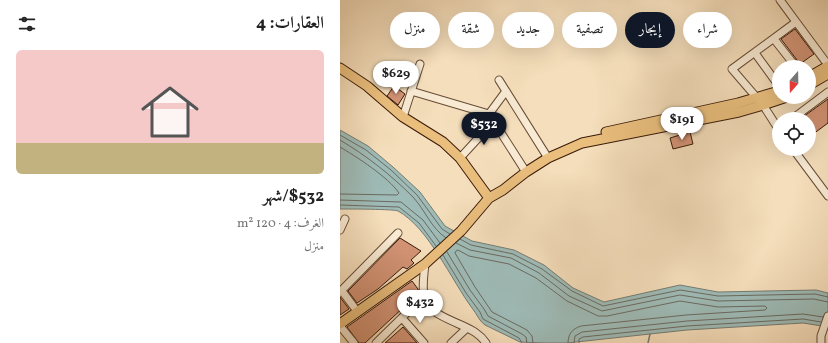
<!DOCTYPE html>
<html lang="ar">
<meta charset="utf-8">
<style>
:root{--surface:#fff;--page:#f6f6f6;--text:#222;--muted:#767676;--line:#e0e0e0;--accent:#111827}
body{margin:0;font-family:Vollkorn,Amiri,serif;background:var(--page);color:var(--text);direction:rtl;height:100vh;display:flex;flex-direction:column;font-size:15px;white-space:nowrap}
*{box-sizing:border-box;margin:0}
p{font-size:13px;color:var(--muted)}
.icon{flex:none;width:22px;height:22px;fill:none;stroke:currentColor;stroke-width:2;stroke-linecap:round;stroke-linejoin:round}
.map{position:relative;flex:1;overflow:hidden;direction:ltr}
.side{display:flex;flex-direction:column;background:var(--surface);width:340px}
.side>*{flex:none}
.guide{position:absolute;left:12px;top:12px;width:380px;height:36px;direction:rtl;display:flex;gap:8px}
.needle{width:26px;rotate:200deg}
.controls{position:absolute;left:432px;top:60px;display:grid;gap:8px}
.controls a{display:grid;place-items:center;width:44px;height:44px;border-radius:50%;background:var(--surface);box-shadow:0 4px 16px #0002;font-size:20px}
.price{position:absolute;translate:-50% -34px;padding:0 9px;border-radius:14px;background:#fff;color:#222;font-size:13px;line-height:26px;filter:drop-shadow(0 1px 2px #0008)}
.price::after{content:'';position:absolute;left:50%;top:24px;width:12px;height:9px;margin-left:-6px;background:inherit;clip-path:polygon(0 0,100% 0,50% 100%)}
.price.on{background:var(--accent);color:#fff}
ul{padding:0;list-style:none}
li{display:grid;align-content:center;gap:8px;height:212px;padding:0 16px}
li+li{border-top:1px solid var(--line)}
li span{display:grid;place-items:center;height:124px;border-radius:6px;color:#555}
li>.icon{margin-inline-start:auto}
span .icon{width:72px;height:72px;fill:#fffc;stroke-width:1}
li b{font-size:17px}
h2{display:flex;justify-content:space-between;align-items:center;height:48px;padding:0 16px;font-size:17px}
.tag{padding:0 14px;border-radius:18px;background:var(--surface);box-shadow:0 4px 16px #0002;font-size:14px;line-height:36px}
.tag.on{background:var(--accent);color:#fff}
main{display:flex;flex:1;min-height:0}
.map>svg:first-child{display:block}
</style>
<main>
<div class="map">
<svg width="488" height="343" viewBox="0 0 488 343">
<rect width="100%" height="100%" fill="#f5debb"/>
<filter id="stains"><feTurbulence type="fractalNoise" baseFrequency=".005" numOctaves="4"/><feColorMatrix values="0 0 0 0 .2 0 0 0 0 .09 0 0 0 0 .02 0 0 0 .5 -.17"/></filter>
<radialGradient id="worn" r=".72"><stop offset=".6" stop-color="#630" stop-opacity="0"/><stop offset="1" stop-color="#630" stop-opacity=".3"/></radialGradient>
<path fill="#9ebbb7" stroke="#757b71" d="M0,130L28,146L53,167L80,192L105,226L132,241L174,250L204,265L233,288L264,302L340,285L378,292L476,290L488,293V327L463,323L347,330L227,343H205L180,342L145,325C139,321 137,314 132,308C112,281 88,227 58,211C54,209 9,209 0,209Z"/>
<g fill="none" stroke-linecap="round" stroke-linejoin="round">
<path stroke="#6b6a60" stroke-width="1" d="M0,135L26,150L51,170L77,195L102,229L110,234
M0,140C27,156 51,175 73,197C85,210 91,228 106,238
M0,147C17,157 48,177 59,193L57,195L0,194
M0,200L61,202L83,220L100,243
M0,205L59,207L79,223L96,246
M120,239L131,245L173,254L202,269L232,291L263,306L340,290L378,296L475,294L488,297
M116,243L130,250L171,258L199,273L229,296L262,311L340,295L378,301L474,299L488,302
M107,252L130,290L144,309L148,316L182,334L186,337L187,343
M103,255L126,293L140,312L143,319L179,338L182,343
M193,343L192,336L187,330L152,312L135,287L115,253L116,251L118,250L129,256L169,264L196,278L227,301L258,316H267L340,301L378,307L425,306L427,308L425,310L346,315L241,326C232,329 228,334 228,343
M234,343L235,336L242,332L347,321L463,314L483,317
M239,343V339L243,337L347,326L463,319L481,322"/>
<path stroke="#757b71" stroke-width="1.5" d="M308,343L310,334"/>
</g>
<path fill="#d29375" stroke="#381a09" d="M455,29L474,54L460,64L441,39Z
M54,86L65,94L58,105L47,96Z
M488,99V123L469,137V119H460Z
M350,132L353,144L333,149L330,138Z
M60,238L81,251L71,260L74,263L67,269L63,267L38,289L17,303L8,291Z
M72,281L78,289L79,293L25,343H19L7,327Z
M0,297L9,309L0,315Z
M63,327L77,343H45Z"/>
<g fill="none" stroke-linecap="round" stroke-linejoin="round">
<defs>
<path id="minor" d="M440,0L488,65
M434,39L456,67
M415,53L439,86
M159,80L208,158
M71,91L149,114L186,172
M149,114L166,91
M63,117L80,64
M452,119L488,92
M439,130L423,105L392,69L456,22
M453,149L488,196
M120,158L154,121
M0,230L5,219
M85,264C80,305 84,309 121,325C132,330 140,334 146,343
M0,291H2L17,311
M0,292L58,233
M62,318L84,343
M0,326L14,343
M36,343L84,296
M111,343L127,328
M481,343V336L488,316"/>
<path id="major" d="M0,68L27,86L63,117L103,142L120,158L149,198
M469,77L488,66
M469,85L488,74
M266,132L398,103L439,91
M0,324L85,264L121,231L149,198L163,190L186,172L208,158L242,143L399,112L423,105L447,97"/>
</defs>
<use href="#minor" stroke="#674b36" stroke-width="9"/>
<use href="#major" stroke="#381a09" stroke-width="11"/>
<use href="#minor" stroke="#f8ead3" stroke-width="7"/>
<use href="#major" stroke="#eabf7e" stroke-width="9"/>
</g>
<rect width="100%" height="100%" filter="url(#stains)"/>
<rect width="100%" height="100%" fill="url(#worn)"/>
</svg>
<div class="controls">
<a><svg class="needle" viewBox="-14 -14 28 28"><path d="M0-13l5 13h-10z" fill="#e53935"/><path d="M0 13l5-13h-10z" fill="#767676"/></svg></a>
<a><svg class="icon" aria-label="locate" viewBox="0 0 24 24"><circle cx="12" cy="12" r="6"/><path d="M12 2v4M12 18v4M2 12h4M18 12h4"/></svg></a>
</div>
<b class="price" style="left:56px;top:95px">$629</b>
<b class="price" style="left:342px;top:141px">$191</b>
<b class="price on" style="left:144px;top:146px">$532</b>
<b class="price" style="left:80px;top:324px">$432</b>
<div class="guide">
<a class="tag">شراء</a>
<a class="tag on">إيجار</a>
<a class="tag">تصفية</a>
<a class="tag">جديد</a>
<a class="tag">شقة</a>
<a class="tag">منزل</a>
</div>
</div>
<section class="side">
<h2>العقارات: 4<svg class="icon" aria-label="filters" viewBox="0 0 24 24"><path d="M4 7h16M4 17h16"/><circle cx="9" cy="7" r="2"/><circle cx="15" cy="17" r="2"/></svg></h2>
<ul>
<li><span style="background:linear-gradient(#f6c9c9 75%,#c2b280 0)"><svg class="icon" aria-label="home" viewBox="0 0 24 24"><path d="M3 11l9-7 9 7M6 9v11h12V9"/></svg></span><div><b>$532/شهر</b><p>الغرف: 4 · 120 m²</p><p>منزل</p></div></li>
</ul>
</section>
</main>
